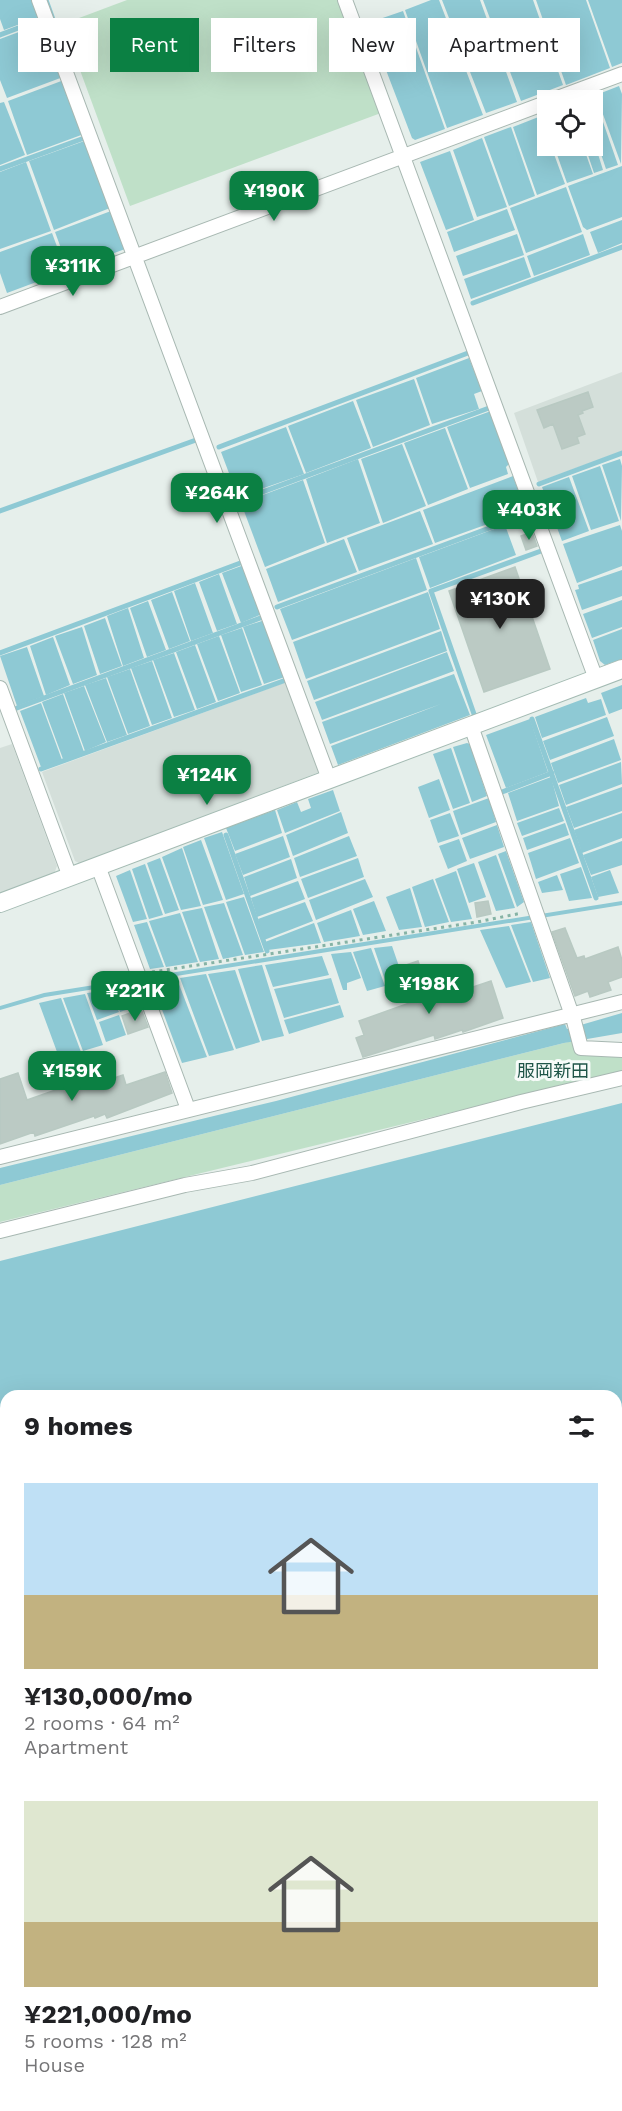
<!DOCTYPE html>
<meta charset="utf-8">
<style>
:root{--surface:#fff;--page:#f6f6f6;--text:#202124;--muted:#757577;--accent:#0b8043}
body{margin:0;font-family:"Work Sans","Noto Sans JP",sans-serif;background:var(--page);color:var(--text);height:100vh;display:flex;flex-direction:column;font-size:22px;white-space:nowrap}
*{box-sizing:border-box;margin:0}
p{font-size:20px;color:var(--muted)}
.icon{flex:none;width:33px;height:33px;fill:none;stroke:currentColor;stroke-width:2;stroke-linecap:round;stroke-linejoin:round}
.map{position:relative;flex:1;overflow:hidden}
.panel{position:absolute;left:0px;top:1390px;width:622px;height:722px;display:flex;flex-direction:column;background:var(--surface);border-radius:18px 18px 0 0;box-shadow:0 6px 24px #0002}
.panel>*{flex:none}
.banner{position:absolute;left:18px;top:18px;width:586px;height:54px;display:flex;gap:12px}
.controls{position:absolute;left:537px;top:90px;display:grid;gap:12px}
.controls a{display:grid;place-items:center;width:66px;height:66px;border-radius:0px;background:var(--surface);box-shadow:0 6px 24px #0002;font-size:30px}
.price{position:absolute;translate:-50% -51px;padding:0 14px;border-radius:12px;background:var(--accent);color:#fff;font-size:20px;line-height:39px;filter:drop-shadow(0 2px 3px #0008)}
.price::after{content:'';position:absolute;left:50%;top:36px;width:18px;height:14px;margin-left:-9px;background:inherit;clip-path:polygon(0 0,100% 0,50% 100%)}
.price.current{background:#222;color:#fff}
ul{padding:0;list-style:none}
li{display:grid;align-content:center;gap:12px;height:318px;padding:0 24px}
li span{display:grid;place-items:center;height:186px;border-radius:0px;color:#555}
li>.icon{margin-inline-start:auto}
span .icon{width:108px;height:108px;fill:#fffc;stroke-width:1}
li b{font-size:26px}
h2{display:flex;justify-content:space-between;align-items:center;height:72px;padding:0 24px;font-size:26px}
.chip{padding:0 21px;border-radius:0px;background:var(--surface);box-shadow:0 6px 24px #0002;font-size:21px;line-height:54px}
.chip.current{background:var(--accent);color:#fff}
.map>svg:first-child{display:block}
</style>
<div class="map">
<svg width="622" height="2111" viewBox="0 0 622 2111">
<rect width="100%" height="100%" fill="#e6efeb"/>
<path fill="#d4dfda" d="M622,372V451L538,482L514,413Z
M289,681L322,771L81,864L75,861L42,772Z
M12,744L57,866L54,874L0,893V748Z"/>
<path fill="#bfe0c8" d="M127,0H339L381,113L130,206L63,24Z
M576,1040L622,1053V1071L0,1222V1185Z"/>
<path fill="#8ec9d4" d="M0,0H33L39,17L4,30L0,19Z
M431,0H439L483,115L447,128L405,10Z
M442,0H480L517,102L486,113Z
M483,0H533L563,85L521,101Z
M536,0H586L610,68L566,85Z
M588,0H622V63L612,67Z
M403,11L445,129L415,140L412,138L368,23Z
M43,23L63,77L7,98L0,80V39Z
M64,80L84,134L27,155L8,101Z
M619,86L622,94L621,164L596,95Z
M594,96L618,165L606,169L593,130L592,100H583Z
M4,102L25,155L0,165V103Z
M541,116L547,135L548,146H551L565,184L537,195L513,127Z
M511,127L535,196L509,206L484,137Z
M482,138L507,207L477,217L453,150Z
M593,138L603,170L594,173L585,146H592Z
M87,140L110,208L54,230L29,161Z
M554,146H583L593,174L567,183Z
M450,151L474,220L446,230L420,162Z
M26,162L51,231L0,249V172Z
M622,166V217L587,230L583,227L568,186Z
M566,187L582,232L526,253L510,208Z
M507,209L515,230L454,252L447,232Z
M111,211L125,249L69,270L55,232Z
M622,220V243L598,253L590,232Z
M52,233L66,271L7,293L0,273V252Z
M517,234L524,255L463,276L456,256Z
M583,234L590,255L534,276L527,256Z
M524,257L531,277L471,299L464,279Z
M469,358L482,391L474,394L479,409L432,424L416,378Z
M414,379L430,425L373,447L356,400Z
M353,401L371,448L306,473L288,426Z
M491,411L510,463L506,467L508,474L470,488L447,427Z
M286,427L304,474L238,497L221,452Z
M445,428L468,489L428,505L404,443Z
M402,444L426,506L383,523L361,459Z
M358,459L380,523L327,543L306,479Z
M620,459L622,466L621,521L602,465Z
M600,466L619,521L591,530L572,476Z
M513,476L524,506L513,511V515L435,543L423,510Z
M569,477L589,531L562,541L542,487Z
M303,480L325,543L265,567L241,503Z
M420,511L433,544L359,571L347,538Z
M505,525L516,555L430,588L419,557Z
M620,525L622,531V566L577,583L563,544Z
M344,539L357,572L278,602L266,569Z
M416,558L427,590L292,640L280,609Z
M244,565L262,614L241,623L222,573Z
M622,570V596L582,610L575,590L579,589L578,585Z
M219,574L237,624L217,631L199,582Z
M195,583L213,633L191,641L174,591Z
M172,592L190,641L169,649L151,600Z
M428,592L440,629L306,679L293,642Z
M622,600V627L592,638L583,614Z
M148,601L166,650L147,657L130,608Z
M128,608L144,658L123,666L107,616Z
M105,618L122,666L100,674L84,626Z
M265,620L285,677L264,684L243,627Z
M82,627L97,675L73,684L55,636Z
M242,628L262,685L241,692L221,635Z
M622,629V659L605,665L600,661L593,640Z
M441,631L447,651L314,700L307,681Z
M219,636L240,693L218,701L197,644Z
M53,637L70,685L46,695L30,646Z
M195,645L216,702L197,709L176,652Z
M27,647L44,696L17,706L0,656Z
M447,652L454,671L322,720L315,702Z
M174,653L195,710L174,717L153,660Z
M152,661L172,718L152,725L131,668Z
M130,669L150,726L128,734L107,677Z
M454,674L470,715L338,765L331,746L441,704L330,744L322,722Z
M106,678L127,735L107,742L85,685Z
M622,685V709L609,714L601,693Z
M84,686L106,742L85,751L64,693Z
M63,694L84,752L63,759L42,702Z
M586,698L588,703L601,699L606,715L542,738L535,717Z
M41,703L62,760L41,767L20,711Z
M607,717L614,736L550,760L543,741Z
M530,719L548,772L506,788L486,735Z
M614,739L621,760L558,783L551,763Z
M467,743L470,744L487,796L472,802L453,747Z
M451,748L470,803L453,809L433,754Z
M621,762L622,784L566,805L559,785Z
M551,777L559,806L517,821L508,793Z
M439,779L450,810L429,818L418,787Z
M622,787V811L574,828L566,807Z
M333,790L340,811L285,833L277,810L297,802L301,812L311,808L308,799Z
M489,798L496,822L461,835L453,811Z
M559,808L564,821L522,836L517,823Z
M275,810L282,833L235,851L226,828Z
M341,812L348,833L293,856L286,835Z
M450,813L459,836L438,843L430,820Z
M622,813V838L582,853L574,830Z
M565,823L569,835L527,850L523,838Z
M497,825L504,847L470,859L462,838Z
M222,832L244,894L226,900L204,838Z
M283,836L290,857L243,875L235,854Z
M349,836L357,856L300,877L294,858Z
M570,838L579,863L536,879L528,853Z
M459,839L467,861L448,869L439,846Z
M201,840L223,900L203,905L183,847Z
M622,841V865L591,875L583,855Z
M182,848L201,906L181,910L162,857Z
M506,851L524,902L517,907L498,854Z
M496,855L515,908L496,911L478,862Z
M160,858L179,910L165,914L147,863Z
M358,858L364,877L308,898L301,879Z
M291,859L297,878L250,896L244,877Z
M474,863L486,897L469,903L457,869Z
M145,864L163,915L149,919L132,869Z
M581,867L592,898L569,901L560,874Z
M130,870L147,919L133,922L116,876Z
M610,870L619,893L598,897L591,877Z
M456,871L472,919L451,922L435,879Z
M557,875L563,890L542,893L538,882Z
M365,879L373,897L316,920L309,900Z
M433,879L449,922L425,927L412,887Z
M298,881L305,899L257,917L251,898Z
M410,888L422,927L399,930L386,897Z
M244,897L264,952L245,955L226,902Z
M374,901L386,931L363,935L353,909Z
M622,901V905L45,997L0,1010V1006L44,993Z
M305,902L313,921L264,940L258,919Z
M224,903L243,955L223,959L204,907Z
M202,908L219,959L200,962L182,912Z
M351,910L360,936L324,942L317,923Z
M180,913L198,962L166,967L149,921Z
M147,922L164,967L150,969L134,925Z
M531,922L550,978L533,982L511,925Z
M314,923L321,943L268,950L265,942Z
M509,926L531,982L506,988L480,930Z
M392,946L402,975L385,980L374,948Z
M371,948L385,986L367,991L353,952Z
M351,952L361,978L347,983V990H343L331,954Z
M322,956L329,975L273,987L265,965Z
M262,965L284,1036L262,1041L238,969Z
M235,970L260,1042L236,1049L208,974Z
M206,974L234,1050L209,1056L180,978Z
M331,978L339,1003L284,1018L274,989Z
M177,979L207,1057L182,1063L152,983Z
M131,987L138,1006L120,1012L112,990Z
M110,990L119,1012L97,1020L87,993Z
M85,994L103,1045L83,1051L63,998Z
M61,998L81,1052L60,1060L39,1003Z
M340,1005L344,1017L289,1034L284,1020Z
M622,1013V1033L564,1043L0,1185V1168L276,1101L565,1024L567,1029Z
M119,1015L126,1035L106,1042L99,1022Z
M622,1103V2088L617,2089L616,1396H6V2106H562L545,2111H0V1261Z"/>
<g fill="none" stroke-linecap="round" stroke-linejoin="round">
<path stroke="#8ec9d4" stroke-width="5" d="M46,0L55,25
M0,35L42,19
M0,169L87,137
M473,303L622,247
M219,447L468,353
M539,484L622,453
M238,501L489,408
M0,511L196,440
M277,607L527,514
M0,653L243,562
M17,708L263,617
M474,714L431,591L541,551
M532,719L596,898
M41,769L286,680
M502,792L552,773
M226,835L267,951"/>
</g>
<path fill="#bbcac4" stroke="#b8c9c2" stroke-width="1.5" d="M588,392L593,407L582,411L583,413L578,415L585,434L577,437L579,443L562,449L553,424L544,428L537,410Z
M532,532L537,546L526,550L521,536Z
M515,567L550,669L484,692L449,591Z
M488,901L491,914L477,917L475,903Z
M565,928L577,958L584,956L585,959L618,947L622,960V977L608,982L611,990L590,997L588,991L575,996L552,932Z
M418,961L430,996L450,989L452,994L491,981L503,1018L463,1032L462,1030L435,1039L434,1035L363,1057L356,1038L364,1035L359,1021L415,1001L403,966Z
M141,1009L148,1027L128,1034L122,1016Z
M87,1069L93,1085L123,1075L126,1085L165,1072L172,1093L107,1118L105,1114L95,1118L94,1116L35,1136L34,1132L0,1144V1079L18,1073L27,1100L67,1086L64,1076Z"/>
<g fill="none" stroke-linecap="round" stroke-linejoin="round">
<defs>
<path id="street" d="M39,0L329,779
M345,0L596,679
M552,100L622,74
M0,307L548,102
M0,688L70,877
M471,726L574,1021L581,1048L622,1050
M98,866L188,1109
M0,1157L622,1002
M0,1231L185,1185L252,1173L521,1102L622,1078"/>
<path id="secondary" d="M0,903L622,669"/>
</defs>
<use href="#street" stroke="#a8b8b2" stroke-width="16"/>
<use href="#secondary" stroke="#a4bbb3" stroke-width="20"/>
<path stroke="#86b3a5" stroke-width="3" stroke-dasharray="3 4.5" stroke-linecap="butt" d="M152,972L477,922L522,913"/>
<use href="#street" stroke="#fff" stroke-width="14"/>
<use href="#secondary" stroke="#fff" stroke-width="18"/>
</g>
<g text-anchor="middle" dominant-baseline="central" stroke-width="6" stroke-linejoin="round" paint-order="stroke">
<g font-size="18" fill="#1f5548" stroke="#f7fbf9">
<text x="553" y="1070">服岡新田</text>
</g>
</g>
</svg>
<div class="controls">
<a><svg class="icon" aria-label="locate" viewBox="0 0 24 24"><circle cx="12" cy="12" r="6"/><path d="M12 2v4M12 18v4M2 12h4M18 12h4"/></svg></a>
</div>
<b class="price" style="left:274px;top:222px">¥190K</b>
<b class="price" style="left:73px;top:297px">¥311K</b>
<b class="price" style="left:217px;top:524px">¥264K</b>
<b class="price" style="left:529px;top:541px">¥403K</b>
<b class="price current" style="left:500px;top:630px">¥130K</b>
<b class="price" style="left:207px;top:806px">¥124K</b>
<b class="price" style="left:429px;top:1015px">¥198K</b>
<b class="price" style="left:135px;top:1022px">¥221K</b>
<b class="price" style="left:72px;top:1102px">¥159K</b>
<div class="banner">
<a class="chip">Buy</a>
<a class="chip current">Rent</a>
<a class="chip">Filters</a>
<a class="chip">New</a>
<a class="chip">Apartment</a>
</div>
<section class="panel">
<h2>9 homes<svg class="icon" aria-label="filters" viewBox="0 0 24 24"><path d="M4 7h16M4 17h16"/><circle cx="9" cy="7" r="2"/><circle cx="15" cy="17" r="2"/></svg></h2>
<ul>
<li><span style="background:linear-gradient(#bfe0f5 60%,#c2b280 0)"><svg class="icon" aria-label="home" viewBox="0 0 24 24"><path d="M3 11l9-7 9 7M6 9v11h12V9"/></svg></span><div><b>¥130,000/mo</b><p>2 rooms · 64 m²</p><p>Apartment</p></div></li>
<li><span style="background:linear-gradient(#dfe7d0 65%,#c2b280 0)"><svg class="icon" aria-label="home" viewBox="0 0 24 24"><path d="M3 11l9-7 9 7M6 9v11h12V9"/></svg></span><div><b>¥221,000/mo</b><p>5 rooms · 128 m²</p><p>House</p></div></li>
</ul>
</section>
</div>
